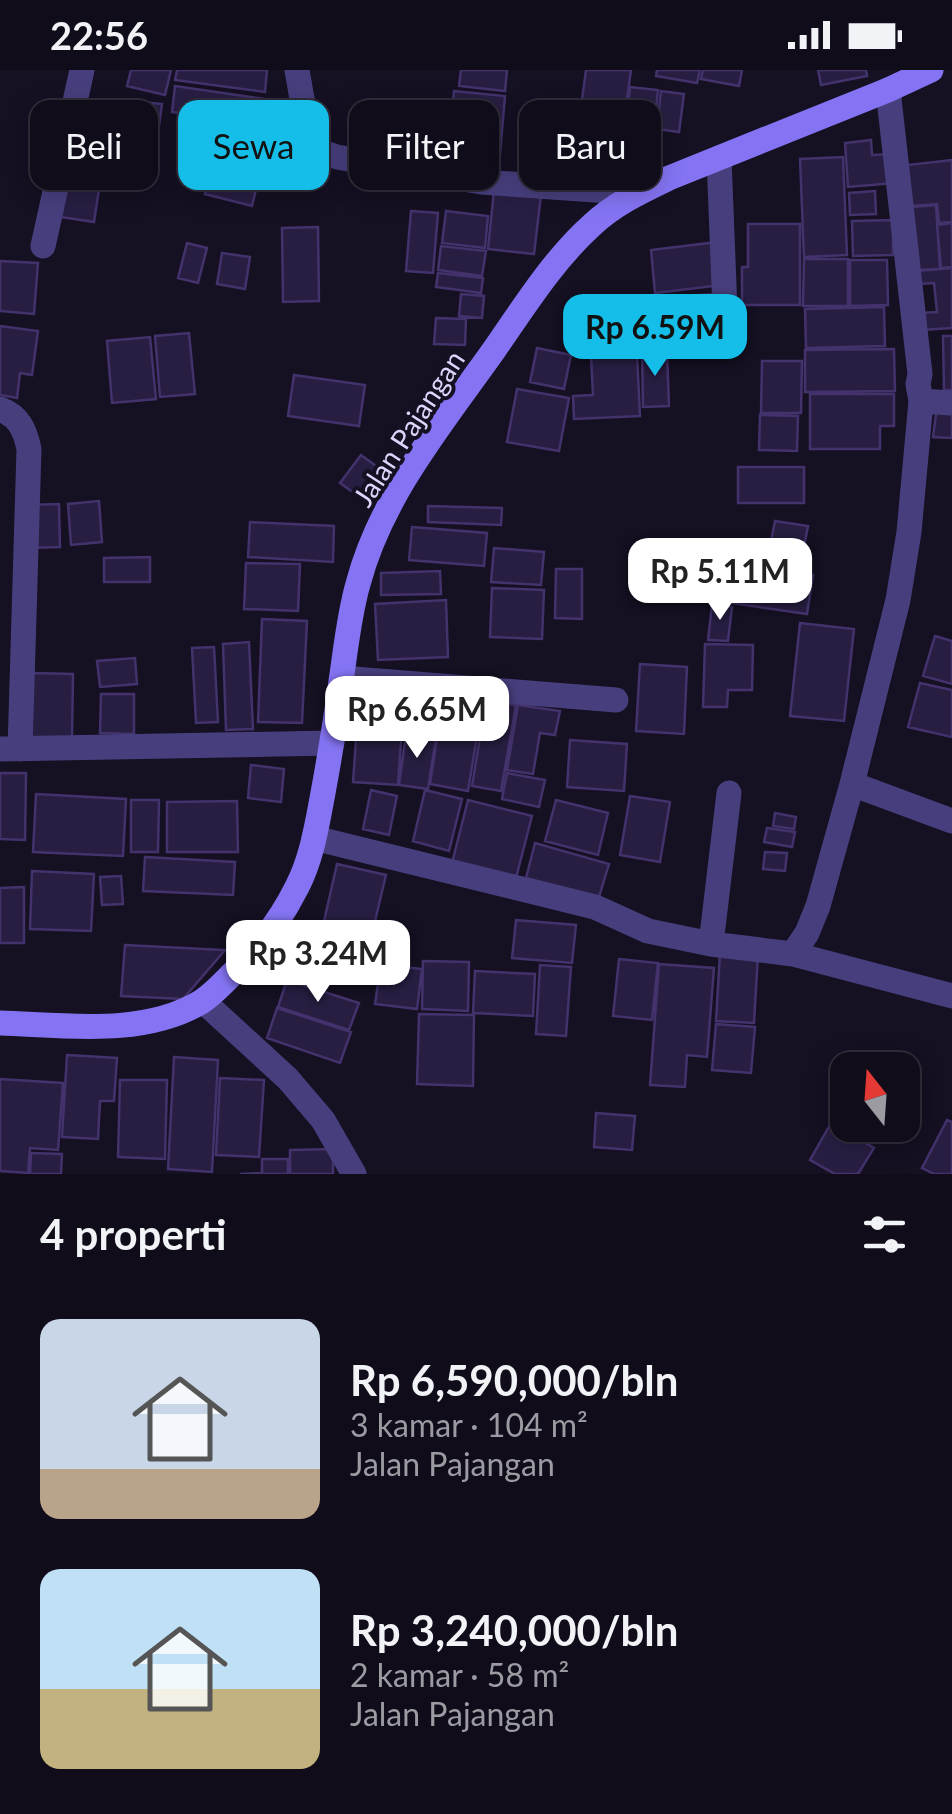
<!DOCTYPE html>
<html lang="id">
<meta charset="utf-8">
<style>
:root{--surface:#100c1a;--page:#1e1a27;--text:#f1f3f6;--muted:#9c9ba2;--line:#302c39;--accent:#14bee8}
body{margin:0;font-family:Lato,sans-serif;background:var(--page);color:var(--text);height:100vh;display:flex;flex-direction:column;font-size:38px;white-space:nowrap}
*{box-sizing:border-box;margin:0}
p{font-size:32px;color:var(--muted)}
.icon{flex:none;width:55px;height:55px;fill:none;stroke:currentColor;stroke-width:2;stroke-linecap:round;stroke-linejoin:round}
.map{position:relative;height:1104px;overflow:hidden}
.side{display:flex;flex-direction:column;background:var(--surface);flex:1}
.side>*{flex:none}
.banner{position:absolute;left:30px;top:30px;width:892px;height:90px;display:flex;gap:20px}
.needle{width:65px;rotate:343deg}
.buttons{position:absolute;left:830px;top:982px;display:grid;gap:20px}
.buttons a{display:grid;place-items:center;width:90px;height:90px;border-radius:20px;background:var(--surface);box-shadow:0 5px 25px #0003,0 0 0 2px var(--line);font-size:50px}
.price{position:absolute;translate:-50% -85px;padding:0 22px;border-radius:20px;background:#fff;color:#222;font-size:32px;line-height:65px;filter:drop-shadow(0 2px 5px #0008)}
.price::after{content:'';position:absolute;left:50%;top:60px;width:30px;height:22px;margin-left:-15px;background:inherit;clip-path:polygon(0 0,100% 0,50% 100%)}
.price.current{background:var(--accent);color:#111}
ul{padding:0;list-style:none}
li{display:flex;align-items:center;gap:30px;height:250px;padding:0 40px}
li span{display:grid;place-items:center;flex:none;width:280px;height:200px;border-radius:20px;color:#555}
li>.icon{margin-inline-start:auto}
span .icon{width:120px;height:120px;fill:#fffc;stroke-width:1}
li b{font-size:42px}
h2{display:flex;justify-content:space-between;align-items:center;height:120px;padding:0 40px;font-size:42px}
.pill{padding:0 35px;border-radius:20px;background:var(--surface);box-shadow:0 5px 25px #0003,0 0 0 2px var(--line);font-size:35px;line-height:90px}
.pill.current{background:var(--accent);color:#111}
.status{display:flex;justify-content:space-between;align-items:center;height:70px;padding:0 50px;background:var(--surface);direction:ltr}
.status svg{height:28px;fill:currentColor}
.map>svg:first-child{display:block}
</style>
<div class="status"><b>22:56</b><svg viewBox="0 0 49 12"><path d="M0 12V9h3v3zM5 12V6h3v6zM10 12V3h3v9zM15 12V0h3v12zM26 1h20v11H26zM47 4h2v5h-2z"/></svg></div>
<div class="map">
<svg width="952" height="1104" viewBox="0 0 952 1104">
<rect width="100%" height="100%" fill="#151022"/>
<path fill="#281e42" stroke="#43326c" stroke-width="2.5" d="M131,0H171L165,25L127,16Z
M177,0H267L265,22L175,10Z
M461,0H507L505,21L459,16Z
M586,0H631L621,73L577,67Z
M657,0H700L697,13L656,6Z
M703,0H742L739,16L701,9Z
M818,0H866L867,6L821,15Z
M175,16L279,31L275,58L172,42Z
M630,17L658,20L652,76L624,73Z
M454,21L505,26L500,84L484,83L482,100L462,98L464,80L448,79Z
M661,21L684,24L679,62L657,59Z
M132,31L162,34L157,70L128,67Z
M201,53L269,64L264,94L196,83Z
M81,67L111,74L104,99L74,91Z
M871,70L872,85L891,84L894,113L848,117L845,73Z
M566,71L623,79L619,108L561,100Z
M843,87L847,185L804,187L800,89Z
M952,90V152L939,153L937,134L911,136L907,95Z
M213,91L260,103L252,136L205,124Z
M68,108L100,113L94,152L61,147Z
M494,120L541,125L534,184L488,179Z
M875,121L876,144L850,145L849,123Z
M936,135L940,199L916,200L912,137Z
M411,141L438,143L433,203L406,201Z
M446,141L488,146L485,178L442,173Z
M893,150V185L853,186L852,151Z
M952,153V197L941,198L937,155Z
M748,154H800V235H742V197H748Z
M318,157L319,231L283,232L282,158Z
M717,172L722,215L655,223L651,180Z
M187,173L207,178L198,213L178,208Z
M441,176L486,181L482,206L438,200Z
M222,183L250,187L245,219L217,214Z
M804,189H848V236H803Z
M850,190H887L888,235L850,236Z
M0,191L38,193L34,244L0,241Z
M952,198V258L922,260L921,243L937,242L934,213L919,214L917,201Z
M438,203L483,208L481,223L436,217Z
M461,224L484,226L482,248L459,246Z
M717,224L718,257L662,260L661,227Z
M884,237L885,276L806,278L805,239Z
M436,248L466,249L465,275L434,274Z
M0,256L38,261L32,305L20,303L17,328L0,325Z
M189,263L195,324L160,327L155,266Z
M943,266H952V320H944Z
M150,267L156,329L112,333L107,271Z
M537,278L571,285L564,319L530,312Z
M894,279L895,321L805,322V280Z
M642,281H667L669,336L643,337Z
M637,284L640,346L574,349L573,326L593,325L591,286Z
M762,291H802L801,343H761Z
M294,305L365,315L359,356L288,346Z
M517,319L569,328L559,381L507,372Z
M810,324H894V356H880V379H810Z
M937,337L952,338V368L933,367Z
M760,345L798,346L797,381L759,380Z
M361,385L383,401L361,428L340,413Z
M738,397H804V433H738Z
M99,431L102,472L71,475L68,434Z
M59,434L60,477L30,478L29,435Z
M428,436L502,438L501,455L428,452Z
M775,451L808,456L802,487L769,481Z
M250,452L334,456L333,492L248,487Z
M412,457L487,463L484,496L409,490Z
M494,478L544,482L541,515L491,512Z
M150,487V512H104V488Z
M723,492L813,505L807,544L717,531Z
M246,493L300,494L298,541L244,539Z
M556,499H582V549L555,548Z
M440,501L441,524L381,525V503Z
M492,518L544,520L542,569L490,567Z
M446,530L448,587L378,590L375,534Z
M712,535L732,537L728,571L708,570Z
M262,549L307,551L302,653L258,652Z
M800,553L854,559L844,651L790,646Z
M935,566L952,571V614L923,606Z
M249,572L253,659L226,660L223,574Z
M705,574L753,575L752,620H728L727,637H703Z
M214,577L218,652L196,653L192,578Z
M135,588L137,614L100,617L97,591Z
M640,594L687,597L684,664L636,661Z
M31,603L73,604L72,668L29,667Z
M920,613L952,620V667L908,657Z
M101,624H134V664L100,663Z
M486,631L516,635L501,721L472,716Z
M518,635L560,641L555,665L540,663L533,704L507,700Z
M441,642L480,648L468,721L430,714Z
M357,655L402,658L398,715L353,712Z
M406,664L436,668L428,719L399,715Z
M570,670L627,674L624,721L567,717Z
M251,695L284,699L281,732L248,728Z
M0,703H26L25,770L0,769Z
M507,703L545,710L539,737L502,729Z
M371,720L397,726L389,765L363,759Z
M425,720L462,729L449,781L413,771Z
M36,724L126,729L123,786L33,782Z
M630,726L670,732L660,792L620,785Z
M131,730H159L158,782H131Z
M468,730L532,746L516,808L452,793Z
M556,730L608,743L598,785L545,771Z
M237,731L238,782H167V732Z
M775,743L796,747L794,759L773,756Z
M767,758L795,762L792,777L764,772Z
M535,773L609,794L599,827L526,808Z
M765,782L787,783L785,801L763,799Z
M145,787L235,792L233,825L143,821Z
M337,794L386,805L370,872L322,860Z
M32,801L94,804L91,861L30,859Z
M121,806L123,834L102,835L100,807Z
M24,817V873H0V818Z
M516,850L576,855L572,893L512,888Z
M125,875L225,880L183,929L121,926Z
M720,883L758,885L754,953L716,951Z
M619,889L658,893L652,950L613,946Z
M423,891L469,892L468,941L422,939Z
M381,894L422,899L417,939L375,934Z
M659,894L714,898L707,987L687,985L685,1017L650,1015Z
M540,895L571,897L566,966L536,964Z
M475,901L535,904L533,946L473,943Z
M287,910L359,933L349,960L278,937Z
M277,938L351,962L340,993L267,968Z
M419,944L474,945L473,1016L417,1014Z
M716,954L755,957L751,1003L712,1000Z
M67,985L117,988L114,1031H100L98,1069L62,1067Z
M174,987L218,990L212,1102L168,1099Z
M220,1008L264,1010L259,1087L216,1085Z
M0,1009L63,1013L58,1080L30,1078L28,1103L0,1101Z
M120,1010H167L165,1089L118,1087Z
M848,1021V1049L835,1041Z
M596,1043L635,1046L632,1080L594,1077Z
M947,1050L952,1052V1104H934L922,1098Z
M831,1053L874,1078L858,1104H835L810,1090Z
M863,1055H896L885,1072L862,1057Z
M333,1079V1104H290V1080Z
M31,1083L62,1084L61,1104H30Z
M262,1089H288V1104H240L262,1103Z"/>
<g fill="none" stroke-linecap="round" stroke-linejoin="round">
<path stroke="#473f7d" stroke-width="25" d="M297,0L309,69L319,81L337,87L481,112L638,123
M719,88L726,266
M43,176L82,0
M921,331L952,333
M0,339C19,346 25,360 29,379L20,679
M342,608L616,630
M0,679L332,673
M852,714L952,751
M314,768L595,837L648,861L711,874L793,884L807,863L818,836L852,714L898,530L909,462L921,331L918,314L920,304L888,20
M711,874L729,723
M793,884L952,926
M203,931L288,1009L323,1050L354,1104"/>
<path stroke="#8474f3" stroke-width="25" d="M0,953C64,955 143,967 201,932C215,923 227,909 240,896C263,873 282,847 297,817C312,788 317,755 323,723C330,685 336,648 341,611C346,578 349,545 358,514C381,426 443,352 494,280C524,237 553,190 592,155C614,134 642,121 669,108L888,20L931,0"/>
</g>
<g text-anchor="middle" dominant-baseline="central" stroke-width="8" stroke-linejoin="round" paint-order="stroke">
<g font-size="28" fill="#ddd5fb" stroke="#151022">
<text transform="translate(408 358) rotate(-57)">Jalan Pajangan</text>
</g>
</g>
</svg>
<div class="buttons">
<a><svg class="needle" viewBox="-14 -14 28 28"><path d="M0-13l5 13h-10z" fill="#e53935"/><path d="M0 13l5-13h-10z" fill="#9c9ba2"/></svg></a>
</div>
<b class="price current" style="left:655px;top:309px">Rp 6.59M</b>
<b class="price" style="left:720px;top:553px">Rp 5.11M</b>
<b class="price" style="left:417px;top:691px">Rp 6.65M</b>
<b class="price" style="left:318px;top:935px">Rp 3.24M</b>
<div class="banner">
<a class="pill">Beli</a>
<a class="pill current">Sewa</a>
<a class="pill">Filter</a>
<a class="pill">Baru</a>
</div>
</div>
<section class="side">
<h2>4 properti<svg class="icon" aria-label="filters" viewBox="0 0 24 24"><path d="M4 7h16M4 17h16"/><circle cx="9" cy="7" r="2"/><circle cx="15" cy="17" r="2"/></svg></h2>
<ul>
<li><span style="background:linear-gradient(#c9d6e8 75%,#b9a48a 0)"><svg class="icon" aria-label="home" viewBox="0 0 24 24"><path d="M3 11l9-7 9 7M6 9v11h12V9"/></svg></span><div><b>Rp 6,590,000/bln</b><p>3 kamar · 104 m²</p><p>Jalan Pajangan</p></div></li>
<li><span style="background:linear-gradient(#bfe0f5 60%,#c2b280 0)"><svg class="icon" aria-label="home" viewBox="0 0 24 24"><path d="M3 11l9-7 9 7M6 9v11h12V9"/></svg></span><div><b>Rp 3,240,000/bln</b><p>2 kamar · 58 m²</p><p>Jalan Pajangan</p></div></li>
</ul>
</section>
